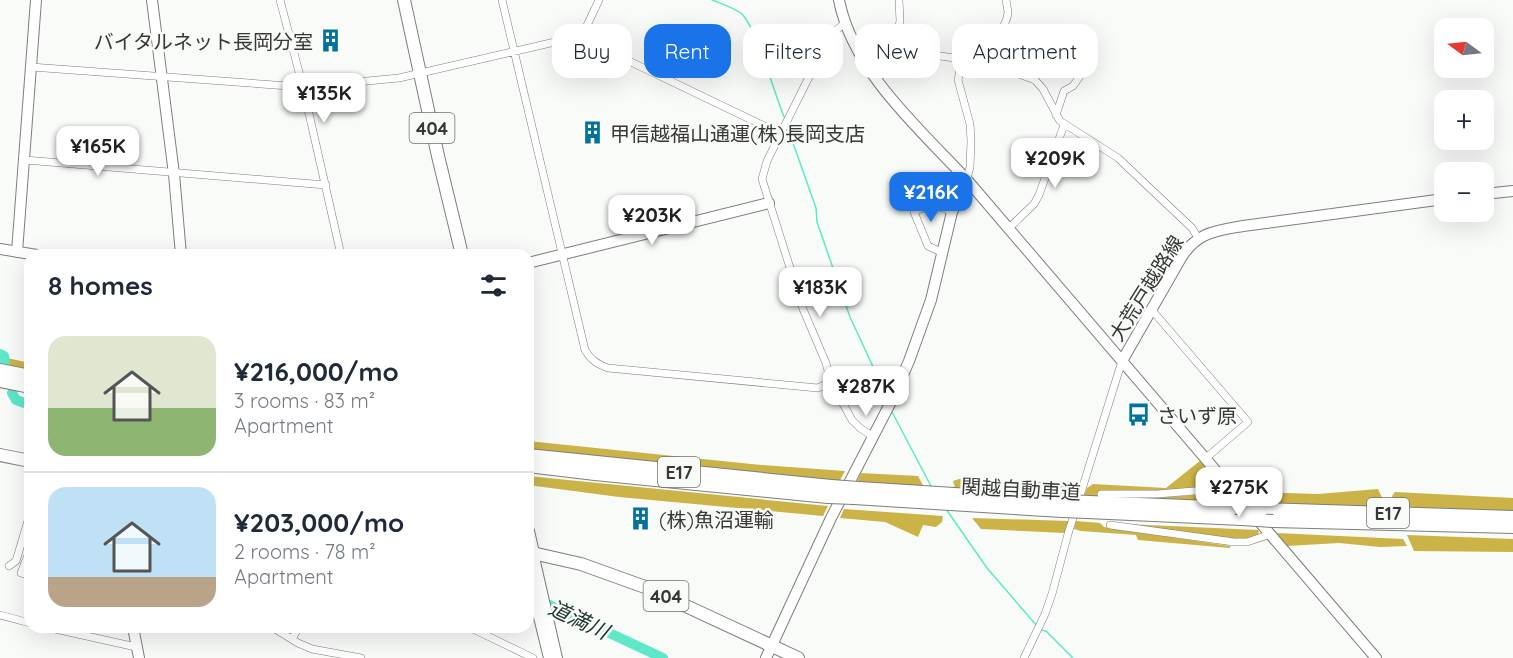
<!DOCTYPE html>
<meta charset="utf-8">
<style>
:root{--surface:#fff;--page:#f2f2f3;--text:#1f2937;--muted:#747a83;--line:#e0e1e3;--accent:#1a73e8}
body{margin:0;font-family:Quicksand,"Noto Sans JP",sans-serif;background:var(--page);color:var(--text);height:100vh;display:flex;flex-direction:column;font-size:22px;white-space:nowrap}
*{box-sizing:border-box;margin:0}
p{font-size:20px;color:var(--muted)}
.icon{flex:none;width:33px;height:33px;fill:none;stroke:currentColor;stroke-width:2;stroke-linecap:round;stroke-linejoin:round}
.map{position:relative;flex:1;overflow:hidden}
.sheet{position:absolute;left:24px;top:249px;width:510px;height:384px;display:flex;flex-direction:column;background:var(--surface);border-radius:18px;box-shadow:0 6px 24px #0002}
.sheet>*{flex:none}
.hud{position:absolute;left:552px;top:24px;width:570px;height:54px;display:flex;gap:12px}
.needle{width:39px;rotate:285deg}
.buttons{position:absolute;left:1434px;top:18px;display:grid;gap:12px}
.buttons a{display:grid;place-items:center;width:60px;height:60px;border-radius:12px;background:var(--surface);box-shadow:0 6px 24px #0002;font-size:30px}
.price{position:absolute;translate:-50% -51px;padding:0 14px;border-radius:12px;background:#fff;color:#222;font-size:20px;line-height:39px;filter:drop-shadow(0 2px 3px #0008)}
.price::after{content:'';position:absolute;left:50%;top:36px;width:18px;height:14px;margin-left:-9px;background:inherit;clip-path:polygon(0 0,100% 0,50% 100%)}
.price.current{background:var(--accent);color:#fff}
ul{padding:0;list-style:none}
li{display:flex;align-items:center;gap:18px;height:150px;padding:0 24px}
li+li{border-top:2px solid var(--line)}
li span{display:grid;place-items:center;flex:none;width:168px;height:120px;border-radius:18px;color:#555}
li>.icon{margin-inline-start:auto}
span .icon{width:72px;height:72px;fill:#fffc;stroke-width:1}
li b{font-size:26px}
h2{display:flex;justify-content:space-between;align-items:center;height:72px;padding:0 24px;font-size:26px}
.pill{padding:0 21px;border-radius:18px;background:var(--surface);box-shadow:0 6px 24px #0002;font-size:21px;line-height:54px}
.pill.current{background:var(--accent);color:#fff}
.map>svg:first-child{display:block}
</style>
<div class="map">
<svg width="1513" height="658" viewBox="0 0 1513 658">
<rect width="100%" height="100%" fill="#f8fbf7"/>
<path fill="#ccb348" d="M7,358L30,363V371L8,366Z
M528,441L761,465L845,471L839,482L528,451Z
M1201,460L1222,484L1217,487L1101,497L1084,496L1087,488L1093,484L1166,488Z
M861,473L918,476L925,489L856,484Z
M528,476L828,506L823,516L619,497L528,485Z
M959,479L1070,483L1080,485L1078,494L956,491L953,481Z
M1378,489L1388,510L1252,505L1247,498L1255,492L1318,494Z
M1395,492L1513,498V511L1396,508L1392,496Z
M1224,493L1234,504L1126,500Z
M844,509L943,516L942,522L936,527L923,525L918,537L885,522L840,518Z
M972,518L1069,521L1065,533L981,529Z
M1076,521L1100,523L1104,527L1230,546V548L1138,540L1136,535L1081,531L1074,529Z
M1126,524L1258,530L1259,532L1258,535L1244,541Z
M1277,533L1403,539L1407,546L1380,547L1339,543L1287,546Z
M1407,535L1513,539V552L1414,551Z"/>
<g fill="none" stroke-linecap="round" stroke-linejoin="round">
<path stroke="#5de8c8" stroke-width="1.5" d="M712,0C722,4 733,7 742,14C758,31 774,94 785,119
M787,126L816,208L817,222L850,317L888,399
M891,410L932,488
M946,509L987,568L1037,626
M1040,630L1046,631L1073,658"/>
<path stroke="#5de8c8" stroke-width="10" d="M0,354L4,356L5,362
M12,393L16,400L30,405
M528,595L663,658"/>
<defs>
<path id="street" d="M280,0L303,87L341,255
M502,0L585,350C591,360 597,364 608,368L818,388L831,382
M899,0L900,21L895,44L897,50L962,59L1013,72L1035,80L1043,89L1060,121L1118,158L1192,228L1198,238
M845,23L830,35L767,161L762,179L803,309L826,363L831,382L852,420L860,428L872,436
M581,38L599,0
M962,59L958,80L970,124L971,141L970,167L967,179
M988,65L1007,18L1008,12L1006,0
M31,67L303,87L399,78L572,38H581L781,134
M1056,115L1064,91L1073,86L1080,76L1093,41
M25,160L326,185
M1009,228L1034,204L1039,195L1064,125
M941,252L928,246L914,212C929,204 938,205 952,212
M1151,309L1248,422L1206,458
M1101,494H1157L1232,488
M1110,525L1234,542H1247L1271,534
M30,550L21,573L30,575
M9,566L16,561L30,514
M0,615L30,623
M46,627L136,647
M272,627L298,643L312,649L361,658
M469,627L533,658
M292,639L299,627
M1024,658L1045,614L1052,594L1068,534L1122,361"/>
<path id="secondary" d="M152,0L174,174L181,255
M839,0C853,72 920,129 968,181L1376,658
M1484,194L1513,191
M0,249L37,255
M17,252L36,0
M528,263L769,203
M1122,361L1181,258C1197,232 1215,231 1243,226L1444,199
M133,627L139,658
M766,658L831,518L894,396L909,361L931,300L952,212L968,181"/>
<path id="primary" d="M533,553L557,658
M528,572L549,658"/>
<path id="highway" d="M404,0L438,156L462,255
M0,370L30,376
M0,381L30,387
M0,455L30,461
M528,455L831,486
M528,466L595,474L828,497
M859,488L1066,501
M854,498L1062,511
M1089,502L1235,508
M1263,509L1513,517
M1087,512L1242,519
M1273,521L1513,527
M528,531L533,553
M528,552L581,564L645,587L798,658"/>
</defs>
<use href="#street" stroke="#7c7f7b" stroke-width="8"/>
<use href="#secondary" stroke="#7c7f7b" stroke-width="12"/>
<use href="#primary" stroke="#7c7f7b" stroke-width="12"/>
<use href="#highway" stroke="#7c7f7b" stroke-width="14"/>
<use href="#street" stroke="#fff" stroke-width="7"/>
<use href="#secondary" stroke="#fff" stroke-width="10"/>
<use href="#primary" stroke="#fff" stroke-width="10"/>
<use href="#highway" stroke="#fff" stroke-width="12"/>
<defs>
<path id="highway-bridge" d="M831,486L859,488
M828,497L854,498
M1066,501L1089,502
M1235,508L1263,509
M1062,511L1087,512
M1242,519L1273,521"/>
</defs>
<use href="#highway-bridge" stroke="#7c7f7b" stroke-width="14" stroke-linecap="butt"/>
<use href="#highway-bridge" stroke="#fff" stroke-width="12"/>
</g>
<defs>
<symbol id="building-bare" viewBox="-9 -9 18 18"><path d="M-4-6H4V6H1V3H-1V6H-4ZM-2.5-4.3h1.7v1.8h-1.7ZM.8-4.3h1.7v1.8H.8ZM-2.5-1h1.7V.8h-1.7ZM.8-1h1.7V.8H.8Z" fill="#04719d" stroke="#f8fbf7" stroke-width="2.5" paint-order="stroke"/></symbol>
<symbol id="bus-bare" viewBox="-9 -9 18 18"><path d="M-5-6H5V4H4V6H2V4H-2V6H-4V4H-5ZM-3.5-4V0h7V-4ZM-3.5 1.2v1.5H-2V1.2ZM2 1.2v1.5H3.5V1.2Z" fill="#04719d" stroke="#f8fbf7" stroke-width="2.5" paint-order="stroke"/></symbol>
</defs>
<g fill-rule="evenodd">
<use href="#building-bare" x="314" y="24" width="33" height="33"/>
<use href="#building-bare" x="576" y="116" width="33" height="33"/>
<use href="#bus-bare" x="1122" y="398" width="33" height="33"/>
<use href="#building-bare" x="624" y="502" width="33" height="33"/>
</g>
<g text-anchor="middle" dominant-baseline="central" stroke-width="5" stroke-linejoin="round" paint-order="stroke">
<g fill="#f8fbf7" stroke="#717270" stroke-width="1.5">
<rect x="409.5" y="113" width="45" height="30" rx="4.5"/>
<rect x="658" y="457" width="42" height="30" rx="4.5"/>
<rect x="1367" y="498" width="42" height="30" rx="4.5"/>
<rect x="643.5" y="581" width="45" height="30" rx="4.5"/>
</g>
<g font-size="18" font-weight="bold" fill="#373836">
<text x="432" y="128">404</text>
<text x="679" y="472">E17</text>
<text x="1388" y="513">E17</text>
<text x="666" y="596">404</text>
</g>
<g font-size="20" fill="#373836" stroke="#f8fbf7" text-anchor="start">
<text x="313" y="41" text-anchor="end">バイタルネット長岡分室</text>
<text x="610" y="133">甲信越福山通運(株)長岡支店</text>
<text x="1157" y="415">さいず原</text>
<text x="659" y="519">(株)魚沼運輸</text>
</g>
<g font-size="20" fill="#373836" stroke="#f8fbf7">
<text transform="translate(1146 288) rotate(-58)">大荒戸越路線</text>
<text transform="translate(1021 489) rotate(3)">関越自動車道</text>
</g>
<g font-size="21" font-style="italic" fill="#1d352f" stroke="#f8fbf7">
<text transform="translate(579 619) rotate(25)">道満川</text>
</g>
</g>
</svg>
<div class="buttons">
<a><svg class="needle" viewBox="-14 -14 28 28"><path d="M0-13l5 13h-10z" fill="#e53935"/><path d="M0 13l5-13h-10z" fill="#747a83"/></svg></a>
<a>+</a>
<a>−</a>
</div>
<b class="price" style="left:324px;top:124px">¥135K</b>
<b class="price" style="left:98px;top:177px">¥165K</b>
<b class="price" style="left:1055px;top:189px">¥209K</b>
<b class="price current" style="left:931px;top:223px">¥216K</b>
<b class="price" style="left:652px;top:246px">¥203K</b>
<b class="price" style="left:820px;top:318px">¥183K</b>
<b class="price" style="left:866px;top:417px">¥287K</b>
<b class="price" style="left:1239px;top:518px">¥275K</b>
<div class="hud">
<a class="pill">Buy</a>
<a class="pill current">Rent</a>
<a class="pill">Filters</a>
<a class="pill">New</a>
<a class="pill">Apartment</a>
</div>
<section class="sheet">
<h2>8 homes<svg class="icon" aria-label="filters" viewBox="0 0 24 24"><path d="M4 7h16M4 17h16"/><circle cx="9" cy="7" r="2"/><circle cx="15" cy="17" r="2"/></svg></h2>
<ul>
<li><span style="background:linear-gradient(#dfe7d0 60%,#8fb573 0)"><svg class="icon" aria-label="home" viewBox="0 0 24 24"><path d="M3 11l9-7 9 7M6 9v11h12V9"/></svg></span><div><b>¥216,000/mo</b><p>3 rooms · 83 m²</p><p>Apartment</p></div></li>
<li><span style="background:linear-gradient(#bfe0f5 75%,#b9a48a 0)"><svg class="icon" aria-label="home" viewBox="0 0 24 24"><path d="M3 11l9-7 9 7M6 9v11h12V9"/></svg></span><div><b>¥203,000/mo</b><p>2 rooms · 78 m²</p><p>Apartment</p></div></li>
</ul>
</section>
</div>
